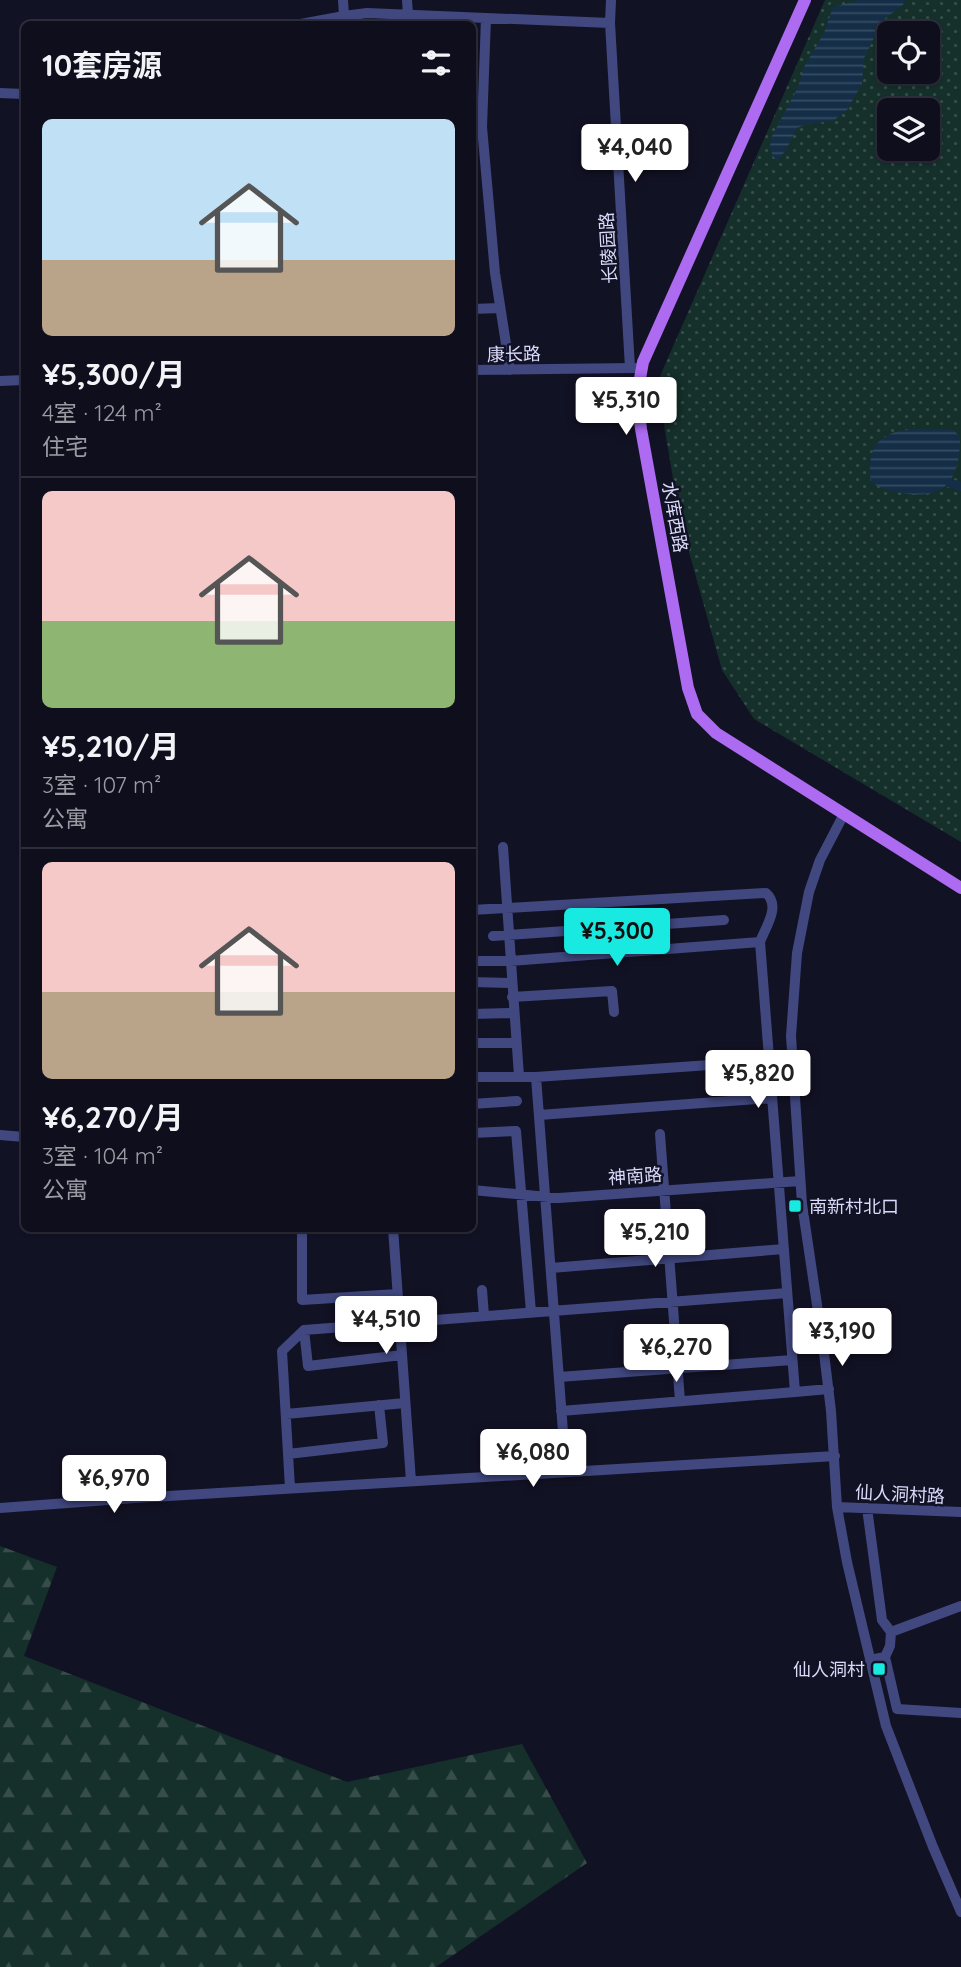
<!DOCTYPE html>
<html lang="zh">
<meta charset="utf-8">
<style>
:root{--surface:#0e0e1c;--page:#171725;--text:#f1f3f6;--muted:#9b9ca3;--line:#2e2e3b;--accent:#18e9e1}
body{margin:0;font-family:Quicksand,"Noto Sans SC",sans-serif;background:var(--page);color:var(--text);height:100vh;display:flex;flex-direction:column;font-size:26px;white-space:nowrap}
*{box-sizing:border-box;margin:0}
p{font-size:23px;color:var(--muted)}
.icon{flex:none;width:38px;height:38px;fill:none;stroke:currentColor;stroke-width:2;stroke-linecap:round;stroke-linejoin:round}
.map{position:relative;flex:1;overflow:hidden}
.sheet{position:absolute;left:21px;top:21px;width:455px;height:1211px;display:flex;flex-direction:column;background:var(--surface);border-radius:10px;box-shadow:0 2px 5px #0004,0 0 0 2px var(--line)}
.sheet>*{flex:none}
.fabs{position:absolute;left:877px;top:21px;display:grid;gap:14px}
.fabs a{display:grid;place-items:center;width:63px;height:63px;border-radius:10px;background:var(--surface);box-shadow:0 2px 5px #0004,0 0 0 2px var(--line);font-size:35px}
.price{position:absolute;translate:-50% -60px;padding:0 16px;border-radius:7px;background:#fff;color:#222;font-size:23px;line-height:46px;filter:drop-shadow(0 2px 4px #0008)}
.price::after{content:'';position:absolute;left:50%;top:42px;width:21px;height:16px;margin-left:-10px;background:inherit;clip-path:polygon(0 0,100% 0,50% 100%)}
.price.selected{background:var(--accent);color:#111}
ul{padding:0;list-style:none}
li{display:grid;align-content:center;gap:14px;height:371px;padding:0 21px}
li+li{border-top:2px solid var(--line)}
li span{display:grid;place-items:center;height:217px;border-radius:10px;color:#555}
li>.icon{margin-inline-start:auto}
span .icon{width:126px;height:126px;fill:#fffc;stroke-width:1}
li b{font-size:30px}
h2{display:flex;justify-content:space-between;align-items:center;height:84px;padding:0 21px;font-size:30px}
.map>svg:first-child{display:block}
</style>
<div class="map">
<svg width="961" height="1967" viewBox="0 0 961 1967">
<defs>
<pattern id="green-dots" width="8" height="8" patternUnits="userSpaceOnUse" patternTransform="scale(1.75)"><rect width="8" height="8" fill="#152f2a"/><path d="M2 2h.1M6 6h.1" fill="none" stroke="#364d4a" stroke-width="1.8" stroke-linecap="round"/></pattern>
<pattern id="forest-firs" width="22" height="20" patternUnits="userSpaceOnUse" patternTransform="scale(1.75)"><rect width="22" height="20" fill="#152f2a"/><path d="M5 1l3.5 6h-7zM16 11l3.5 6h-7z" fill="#364d4a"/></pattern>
<pattern id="water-rules" width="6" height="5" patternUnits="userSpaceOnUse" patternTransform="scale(1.75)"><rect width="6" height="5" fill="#142e47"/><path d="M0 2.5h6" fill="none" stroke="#364c62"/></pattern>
</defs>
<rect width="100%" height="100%" fill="#121225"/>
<path fill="url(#green-dots)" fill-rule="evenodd" d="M825,0H961V842L754,719L722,670L680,520L657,383ZM889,33H928V72H889ZM889,110H928V149H889Z"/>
<path fill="url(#forest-firs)" d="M0,1546L57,1567L24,1656L347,1782L522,1744L587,1863L436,1967H0Z"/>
<path fill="url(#water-rules)" d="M859,0H905L903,5L883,20L864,58L862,84L847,110L833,121L807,124L797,128L785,151L777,161L773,156L770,148L771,138L798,87L804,67L824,33L833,7Z
M953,429L960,437C960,479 946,501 902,493C890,491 881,489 871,482C862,422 911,429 953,429Z"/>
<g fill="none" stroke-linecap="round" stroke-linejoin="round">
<path stroke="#142e47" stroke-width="9" d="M950,483L961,487"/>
<path stroke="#414880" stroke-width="10" d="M407,0L408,15
M611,0L610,23L630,368
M344,16L367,13L610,23
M486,18L482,127L495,273L510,370
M301,24L344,16L343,0
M0,93L24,94
M472,309L500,308
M472,370L636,368
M0,381L24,380
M844,814L820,860L809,892L797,953L791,1036L802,1204L823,1345L831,1411L837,1507L847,1562L886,1726L933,1847L961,1912
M503,847L519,1076
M472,910L766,893C781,906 766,926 760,942L795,1392L561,1411
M493,936L724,920
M472,961H510L760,942
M472,982L511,983
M512,997L612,991L614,1012
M472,1014L514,1013
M472,1043H516
M472,1077H536L769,1061
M536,1077L566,1471
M472,1104L517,1101
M539,1115L772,1098
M472,1133L516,1131L531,1312
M660,1134L680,1401
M0,1135L24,1137
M472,1190L559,1198L800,1181
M302,1228V1300L397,1294
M393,1228L411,1481
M551,1268L784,1249
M482,1290L484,1316
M304,1330L308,1366L402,1355
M559,1377L792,1360
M795,1392L829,1389
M286,1414L405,1403
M288,1454L383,1443L379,1405
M290,1488L282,1351L304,1330L787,1293
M837,1507L961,1512
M0,1508L135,1498L835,1456
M867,1508L882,1620L891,1632
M885,1657L890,1646L891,1632L961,1606
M870,1660L885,1657L897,1709L961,1713"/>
<path stroke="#ac6bf1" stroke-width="12" d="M805,0L643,362L637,395L641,429L688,688L697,714L716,733L961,888"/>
</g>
<g fill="#18e9e1" stroke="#121225" stroke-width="2.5">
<rect x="788" y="1199" width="14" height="14" rx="3.5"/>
<rect x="872" y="1662" width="14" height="14" rx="3.5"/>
</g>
<g text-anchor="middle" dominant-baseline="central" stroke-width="5" stroke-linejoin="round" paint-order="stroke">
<g font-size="18" fill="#dadafb" stroke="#121225">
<text transform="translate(608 248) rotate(-93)">长陵园路</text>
<text transform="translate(514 354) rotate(-1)">康长路</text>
<text transform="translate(675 517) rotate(80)">水库西路</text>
<text transform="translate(635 1176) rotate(-4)">神南路</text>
<text transform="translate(900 1494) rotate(3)">仙人洞村路</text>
</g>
<g font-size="18" fill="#dadafb" stroke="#121225" text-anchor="start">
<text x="809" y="1206">南新村北口</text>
<text x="865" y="1669" text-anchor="end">仙人洞村</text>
</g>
</g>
</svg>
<div class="fabs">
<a><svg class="icon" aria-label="locate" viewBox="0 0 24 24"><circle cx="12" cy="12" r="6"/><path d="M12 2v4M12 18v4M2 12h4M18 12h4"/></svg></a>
<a><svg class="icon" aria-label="layers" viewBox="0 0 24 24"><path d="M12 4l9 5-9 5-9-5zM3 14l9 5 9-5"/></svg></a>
</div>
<b class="price" style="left:635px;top:184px">¥4,040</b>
<b class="price" style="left:626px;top:437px">¥5,310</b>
<b class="price selected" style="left:617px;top:968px">¥5,300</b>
<b class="price" style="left:758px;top:1110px">¥5,820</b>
<b class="price" style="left:655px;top:1269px">¥5,210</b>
<b class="price" style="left:386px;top:1356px">¥4,510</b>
<b class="price" style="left:842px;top:1368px">¥3,190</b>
<b class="price" style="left:676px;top:1384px">¥6,270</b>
<b class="price" style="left:533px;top:1489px">¥6,080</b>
<b class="price" style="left:114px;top:1515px">¥6,970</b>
<section class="sheet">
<h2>10套房源<svg class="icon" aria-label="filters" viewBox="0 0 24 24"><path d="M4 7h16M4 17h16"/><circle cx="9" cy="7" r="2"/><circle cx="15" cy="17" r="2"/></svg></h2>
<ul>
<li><span style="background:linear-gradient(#bfe0f5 65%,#b9a48a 0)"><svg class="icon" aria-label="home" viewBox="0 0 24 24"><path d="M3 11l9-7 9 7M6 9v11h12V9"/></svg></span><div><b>¥5,300/月</b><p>4室 · 124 m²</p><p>住宅</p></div></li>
<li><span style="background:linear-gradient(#f6c9c9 60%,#8fb573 0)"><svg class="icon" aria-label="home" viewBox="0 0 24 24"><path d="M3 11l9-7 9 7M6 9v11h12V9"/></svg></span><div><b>¥5,210/月</b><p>3室 · 107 m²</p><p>公寓</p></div></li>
<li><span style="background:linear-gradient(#f6c9c9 60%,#b9a48a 0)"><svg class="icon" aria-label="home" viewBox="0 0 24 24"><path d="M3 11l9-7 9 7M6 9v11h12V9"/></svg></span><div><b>¥6,270/月</b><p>3室 · 104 m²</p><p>公寓</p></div></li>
</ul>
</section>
</div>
